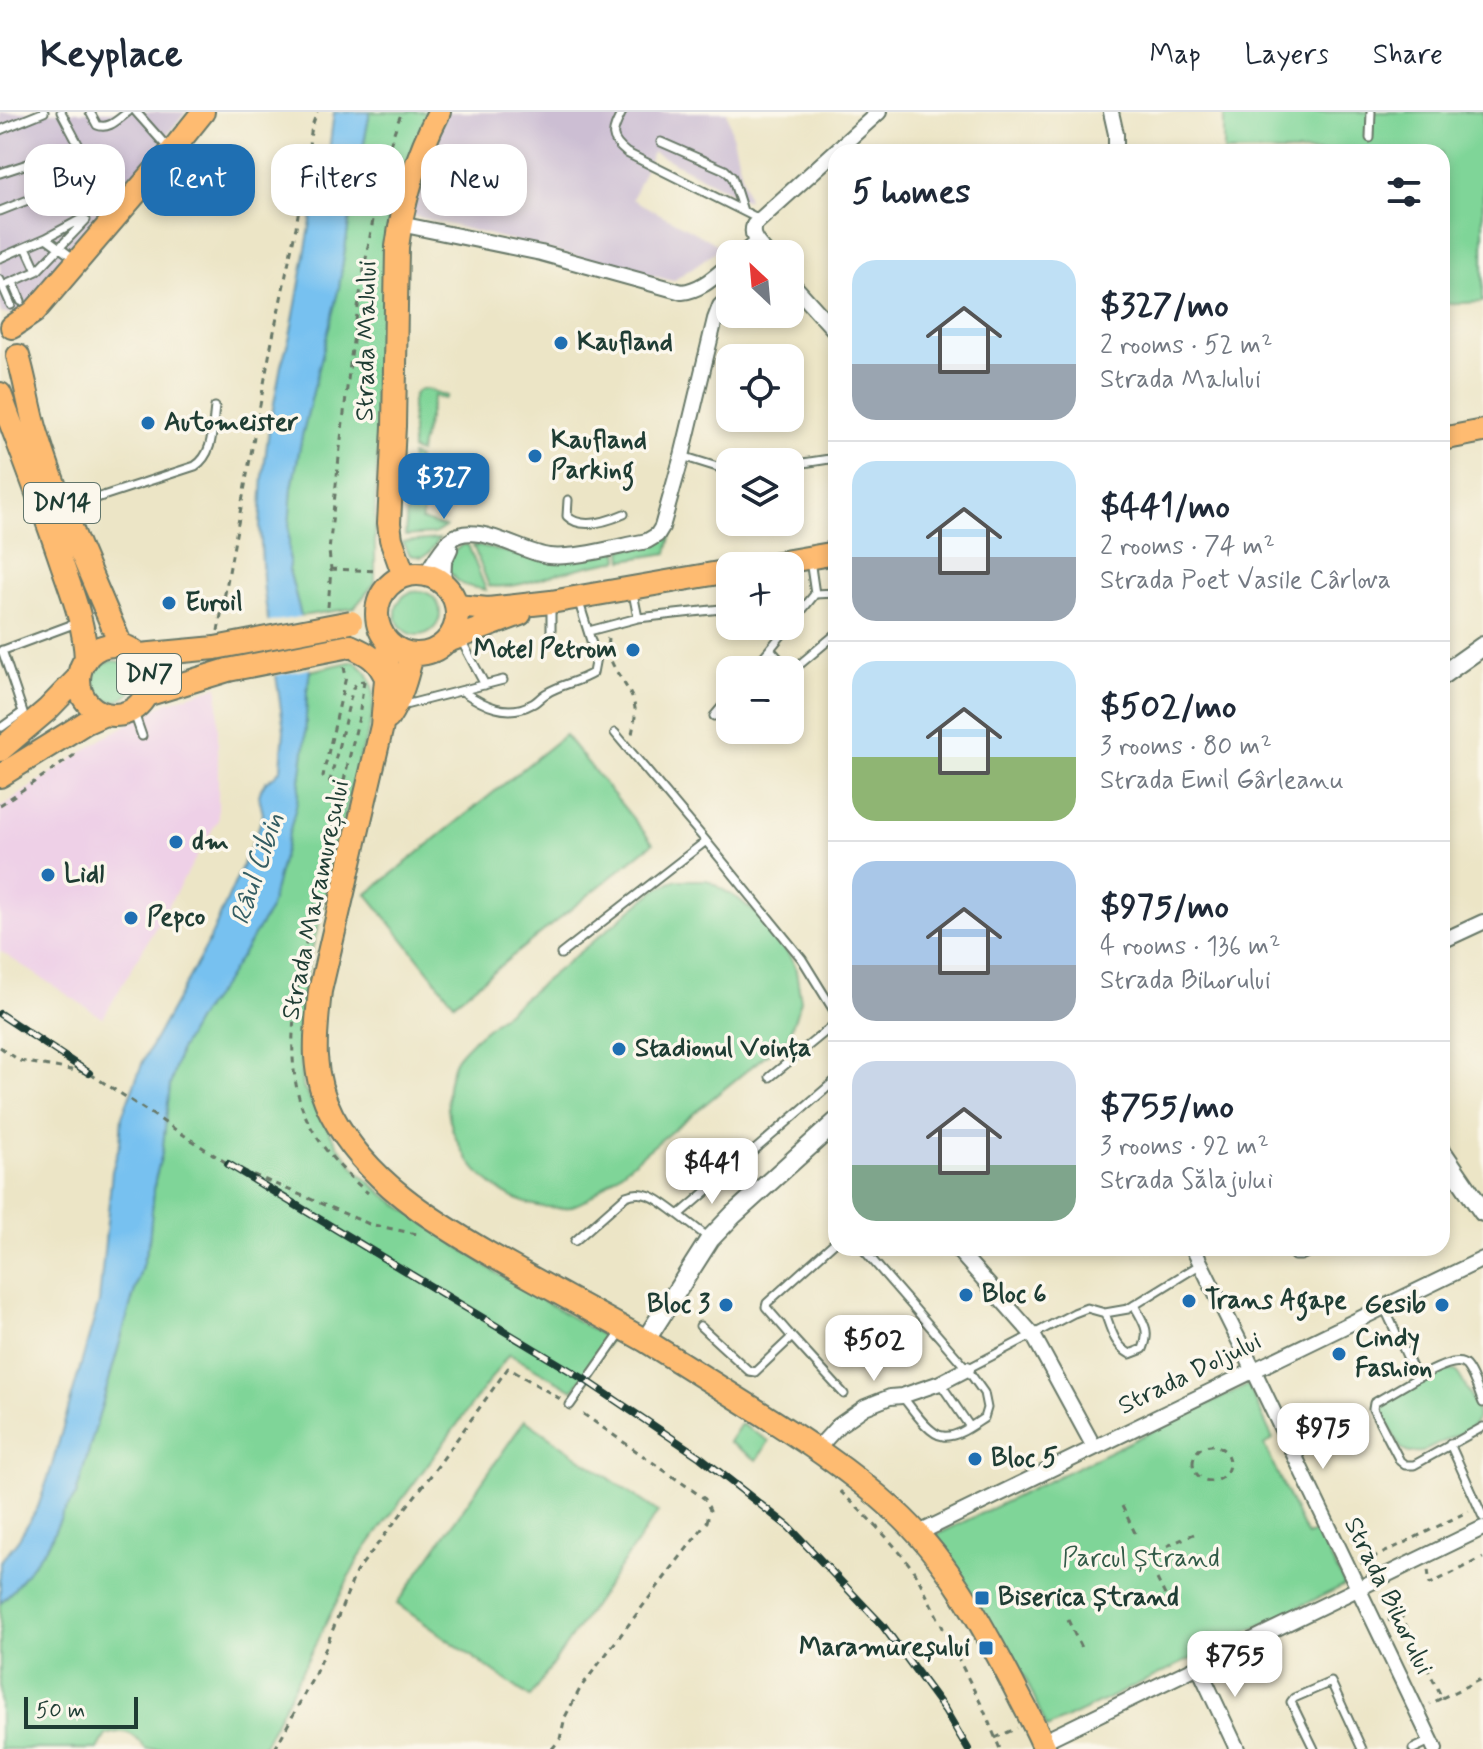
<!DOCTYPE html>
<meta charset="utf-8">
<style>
:root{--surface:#fff;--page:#f2f2f3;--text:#1f2937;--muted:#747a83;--line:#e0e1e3;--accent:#1f6fb2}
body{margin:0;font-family:Mynerve,sans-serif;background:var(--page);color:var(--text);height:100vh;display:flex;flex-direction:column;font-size:30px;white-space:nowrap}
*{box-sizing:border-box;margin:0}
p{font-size:26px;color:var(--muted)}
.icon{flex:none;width:44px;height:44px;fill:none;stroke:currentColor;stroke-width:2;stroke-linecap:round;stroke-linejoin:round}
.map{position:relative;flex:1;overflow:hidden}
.panel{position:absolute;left:828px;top:32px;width:622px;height:1112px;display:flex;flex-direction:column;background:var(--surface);border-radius:24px;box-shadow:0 4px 12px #0003}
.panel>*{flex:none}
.guide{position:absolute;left:24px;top:32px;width:684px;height:72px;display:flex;gap:16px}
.needle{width:52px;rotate:334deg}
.controls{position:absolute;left:716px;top:128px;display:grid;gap:16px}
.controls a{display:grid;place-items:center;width:88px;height:88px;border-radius:16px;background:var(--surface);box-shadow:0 4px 12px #0003;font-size:40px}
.scale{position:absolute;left:24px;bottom:20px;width:114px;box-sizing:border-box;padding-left:8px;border:4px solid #1f3d34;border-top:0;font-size:22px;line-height:28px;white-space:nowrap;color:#1f3d34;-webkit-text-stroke:6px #fbf7ec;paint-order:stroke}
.price{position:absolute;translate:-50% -68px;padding:0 18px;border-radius:16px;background:#fff;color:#222;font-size:26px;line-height:52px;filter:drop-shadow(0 2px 4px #0008)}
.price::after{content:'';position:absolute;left:50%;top:48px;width:24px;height:18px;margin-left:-12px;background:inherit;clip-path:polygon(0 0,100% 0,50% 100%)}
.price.active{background:var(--accent);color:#fff}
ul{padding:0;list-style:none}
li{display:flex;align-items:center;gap:24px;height:200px;padding:0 24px}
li+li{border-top:2px solid var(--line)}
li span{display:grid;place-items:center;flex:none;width:224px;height:160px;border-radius:24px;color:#555}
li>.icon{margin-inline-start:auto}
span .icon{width:96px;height:96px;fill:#fffc;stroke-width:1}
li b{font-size:34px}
h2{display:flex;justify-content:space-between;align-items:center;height:96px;padding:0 24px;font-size:34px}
.chip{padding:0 28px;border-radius:24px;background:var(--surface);box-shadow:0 4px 12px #0003;font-size:28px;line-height:72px}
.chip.active{background:var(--accent);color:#fff}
header{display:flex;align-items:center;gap:48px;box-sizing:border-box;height:112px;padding:0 40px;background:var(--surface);border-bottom:2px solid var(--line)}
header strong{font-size:38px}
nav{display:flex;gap:44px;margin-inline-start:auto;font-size:28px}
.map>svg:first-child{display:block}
</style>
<header>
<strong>Keyplace</strong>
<nav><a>Map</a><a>Layers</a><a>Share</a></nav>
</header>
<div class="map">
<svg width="1483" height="1637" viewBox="0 0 1483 1637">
<rect width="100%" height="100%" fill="#fbf7ec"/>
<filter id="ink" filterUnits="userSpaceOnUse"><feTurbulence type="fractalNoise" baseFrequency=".0125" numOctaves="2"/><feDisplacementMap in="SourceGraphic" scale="16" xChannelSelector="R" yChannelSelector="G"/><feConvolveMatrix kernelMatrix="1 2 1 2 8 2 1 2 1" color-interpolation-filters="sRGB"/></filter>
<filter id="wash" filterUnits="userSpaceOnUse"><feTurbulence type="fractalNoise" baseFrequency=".006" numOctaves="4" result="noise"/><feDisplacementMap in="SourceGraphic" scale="32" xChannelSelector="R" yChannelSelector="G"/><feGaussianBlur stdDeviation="1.8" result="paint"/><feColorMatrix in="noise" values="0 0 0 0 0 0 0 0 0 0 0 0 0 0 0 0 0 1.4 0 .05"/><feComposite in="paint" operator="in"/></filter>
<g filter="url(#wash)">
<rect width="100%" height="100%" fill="#ece5c6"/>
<path fill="#eed0e7" d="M218,574V708L103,906L0,839V696L105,625L166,591Z"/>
<path fill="#ccbed3" d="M0,0H186L27,194L15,201L3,202L0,200Z
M447,0H727L748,89L653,40L632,87L722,135L673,169L411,103L435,27Z"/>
<path fill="#7fd598" stroke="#4f8966" stroke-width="2" d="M370,0H430L393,97L386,135L385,183L375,397V471L354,496L301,504L289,458V415L292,376L302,324L339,175L352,92Z
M1224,0H1483V190L1442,192V40H1224Z
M421,277H426L447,284L445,287L434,284L419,341L412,338V289L415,281Z
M411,343L418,346L414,366L424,368L417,395L424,397L421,408L445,415L434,422L405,424Z
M673,416L667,441L623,448L622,437C644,434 659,436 673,416Z
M439,427L429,441L422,445L410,443L402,430Z
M462,433H468L486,478C467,474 458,475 448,457L452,441Z
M473,433L539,447L618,438L619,448C601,451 582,455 563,460C536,467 518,477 489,474Z
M396 501a22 22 0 1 1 44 0a22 22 0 1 1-44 0Z
M354,549C359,553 365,558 368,563C381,589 368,622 359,647L308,854L299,926L302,974L337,1032L360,1062L386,1084L498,1162L610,1228L573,1278L509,1242L359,1446L262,1637H146C133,1621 127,1616 106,1623L98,1637H0V1491L13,1478L49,1431L62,1403L76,1383L149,1129L155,1068L162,1041L170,974L180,937L199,904L225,870L269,799L297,690L305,632L307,579L310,559Z
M94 569a20 20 0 1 1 40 0a20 20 0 1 1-40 0Z
M565,623L653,731L454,891L367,782Z
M677,768H707L740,788L758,803L777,824L795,853L801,889L788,925L588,1087C581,1090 573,1095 565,1096C560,1097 552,1095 547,1095C485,1090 433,1022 451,961C452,957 453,953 455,949C459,941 469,933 475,926L658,776Z
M1448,1258L1456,1259C1462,1267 1478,1296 1478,1305C1477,1310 1473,1313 1470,1317L1422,1340L1409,1341L1402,1338C1397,1329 1380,1302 1383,1292C1385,1287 1389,1285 1393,1282L1439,1260Z
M1248,1273L1273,1327L1264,1333L1307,1424L1317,1420L1345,1473L1047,1616L1025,1565L964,1472L930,1426Z
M525,1308L658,1400L530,1585L397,1492Z
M741,1312L769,1329L757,1348L729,1330Z"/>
<path fill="#77c1f0" stroke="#4b7f92" stroke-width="2" d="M334,0H370L352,92L339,175L302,324L292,376L289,415V458L301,504L310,559L307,579L305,632L297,690L269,799L225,870L199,904L180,938L170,974L162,1041L155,1068L149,1129L76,1383L62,1403L49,1431L13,1478L0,1491V1450L18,1428L38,1395L51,1357L99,1190L112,1059L120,1031L122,1004L144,947L207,833L257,721L263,702L259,684L261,677L266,669L276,663L281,656L284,618L264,480L262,452L260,414L263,364L268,324L281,253L290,224L297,187L315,87L329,39Z"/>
<path fill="#ece5c6" d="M305,504L313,556L272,564L264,511Z"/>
</g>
<g filter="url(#ink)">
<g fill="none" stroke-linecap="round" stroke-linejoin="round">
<defs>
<path id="service" d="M90,0L97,13C109,18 118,7 128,0
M136,0L169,37
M622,0C612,20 608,26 627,41L759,107
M0,18L44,0
M1370,26L1371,0
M661,30L725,58L732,65L743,99
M0,61L79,35
M94,62L110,88L118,97
M0,99L94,62L61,0
M46,126L83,106
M26,135L37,159
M0,146L46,126L75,147
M0,168L11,193
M13,170L21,189
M3,174L37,159L86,108
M682,344L730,359
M790,353L836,346
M568,388L567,404C581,418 608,409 624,402
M66,396L195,354C214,342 212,316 215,295
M810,448L815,482
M633,481L638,506
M790,513L815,482L836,481
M789,514L770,537L789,558
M589,519L638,506L730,496
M551,523V493
M460,526L485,573
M1,539L79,510
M752,558L770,537
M790,559L793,558L836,522
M462,579C483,593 507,606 532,592C537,590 541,584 547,581C561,572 579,570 593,561L596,545L578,487
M401,594L503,568
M133,598L142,624
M714,604L730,585
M2,615L23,600L2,538
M615,621L706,729L802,847L836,902
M561,842L706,729
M770,965L836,911
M710,1127L679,1103L836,968
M575,1129L626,1084C647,1075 662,1091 679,1103
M862,1136L967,1257L984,1281L987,1296L984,1306C973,1313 957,1326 943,1324C929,1323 911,1295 902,1284
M1287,1136L1294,1144H1301L1319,1136
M1384,1195L1417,1266C1428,1261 1457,1243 1466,1254C1473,1262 1479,1281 1483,1291
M1105,1201C1111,1217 1114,1233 1130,1242L1143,1237C1151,1218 1143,1210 1134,1193
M700,1214L749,1259L755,1260L792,1225L766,1195L767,1191L836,1129
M792,1225L844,1282
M967,1257L1074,1201L1087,1196L1105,1201L1128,1197L1201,1152
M1417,1266L1374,1291L1373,1297L1400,1349L1405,1353H1414L1483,1315
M940,1271L970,1315
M570,1293L622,1219
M1450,1332L1483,1405
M1314,1637L1291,1590L1294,1586L1331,1570L1362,1637
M1413,1637L1430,1629"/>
<path id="minor" d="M1111,0L1116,22V40
M400,112L541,141L682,180C702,178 715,164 730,152
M742,142L757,130
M767,142C760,133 749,125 754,113L879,0
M790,169L836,220
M425,463C433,451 440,438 450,428C474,407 522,441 549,444C577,447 618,434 647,429L657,423L662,415L682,344L715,207L720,194L730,185
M443,471L444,450L450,437
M1442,829L1483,810
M956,1136L1033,1223L1094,1335
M1193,1136L1254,1259L1435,1637
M817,1337L838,1314L865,1295L890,1285L902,1284L940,1271L967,1257
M919,1421L1483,1147
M1198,1554L1237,1637
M1042,1630L1483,1416"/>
<path id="tertiary" d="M1442,563L1483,534
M1442,1040L1483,1100
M645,1229L710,1127L733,1103L836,1010"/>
<path id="primary" d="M12,215L34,200L171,40L203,0
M18,244C26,270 29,297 37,322C59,394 92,464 121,534
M0,282C21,339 43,395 62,452C73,483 85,514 86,548
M1442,327L1483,319
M761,454L836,441
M377 502a40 40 0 1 1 80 0a40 40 0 1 1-80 0Z
M404,464L391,427L389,411L394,314L397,135C403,88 417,43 439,0
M457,494L488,497L551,490L730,459
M448,529L520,502
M389,531L382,614L320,879C315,924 310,961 332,1003C367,1069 431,1108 493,1144C543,1173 595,1200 646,1229C680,1250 714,1272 748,1293C799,1325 850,1358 895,1399C947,1446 981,1511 1013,1572C1024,1594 1036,1615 1045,1637
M79 568a35 35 0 1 1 70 0a35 35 0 1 1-70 0Z
M350,534C369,542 379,548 387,568
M140,543L215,536
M146,583L228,558
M388,606C401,587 407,564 412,542
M0,638L47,598L79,565
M0,664L85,611L105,602"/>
</defs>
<use href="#service" stroke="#677867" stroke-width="11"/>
<use href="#minor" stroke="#677867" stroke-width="18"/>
<use href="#tertiary" stroke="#677867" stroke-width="22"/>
<use href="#primary" stroke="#677867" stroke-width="26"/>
<path stroke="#677867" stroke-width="3" stroke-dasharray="6 6" stroke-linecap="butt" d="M331,457L377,459
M328,495L331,457L329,439C340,336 350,232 369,130C377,87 384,41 402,0
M218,519L271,234L296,115L312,14L317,0
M608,526C604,556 633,573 635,597C636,605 633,615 632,623
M344,555L346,565L324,659L323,665L326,669H330L353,576L357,570L364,569
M364,569L359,605C346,659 334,712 321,766C306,832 280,922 300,989C311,1026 339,1056 368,1081
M0,693L76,642
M0,935L20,949L89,961L228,1052L369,1112L421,1123
M1193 1351a18 18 0 1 1 36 0a18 18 0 1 1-36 0Z
M840,1379C867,1405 894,1430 916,1462L983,1596L1000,1637
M1122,1394L1136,1423
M1167,1434L1194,1422
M1361,1452L1469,1399
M1428,1458L1430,1472L1483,1446
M1157,1467L1171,1495
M1068,1508L1082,1538
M1388,1509L1401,1503L1442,1586L1430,1592
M1442,1586L1483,1566
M995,1626L1017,1616
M275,1637L315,1562L356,1460L432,1362L508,1256L562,1288
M552,1637L560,1627L565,1605L581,1575L707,1410L710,1398L705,1387L579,1299"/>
<use href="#service" stroke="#fff" stroke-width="7"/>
<use href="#minor" stroke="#fff" stroke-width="14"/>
<use href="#tertiary" stroke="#fff" stroke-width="18"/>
<use href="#primary" stroke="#febb71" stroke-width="22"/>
<defs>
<path id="rail" d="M0,902L89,961
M228,1052L587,1269L700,1345L789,1415L883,1514L945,1598L968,1637"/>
</defs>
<use href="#rail" stroke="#1f3d34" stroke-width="8"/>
<use href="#rail" stroke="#fbf7ec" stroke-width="5" stroke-dasharray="15" stroke-linecap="butt"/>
<defs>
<path id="primary-bridge" d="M215,536L351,510
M228,558L350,534"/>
</defs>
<use href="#primary-bridge" stroke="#677867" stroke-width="26" stroke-linecap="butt"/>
<use href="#primary-bridge" stroke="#febb71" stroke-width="22"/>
</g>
</g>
<g fill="#1f6fb2" stroke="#fbf7ec" stroke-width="3">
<circle cx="561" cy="231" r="8"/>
<circle cx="148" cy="311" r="8"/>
<circle cx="535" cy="344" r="8"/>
<circle cx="169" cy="491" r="8"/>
<circle cx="633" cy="538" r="8"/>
<circle cx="176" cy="730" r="8"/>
<circle cx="48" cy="763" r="8"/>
<circle cx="131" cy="806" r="8"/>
<circle cx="619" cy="937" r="8"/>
<circle cx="966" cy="1183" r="8"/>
<circle cx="1189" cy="1189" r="8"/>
<circle cx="726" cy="1193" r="8"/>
<circle cx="1442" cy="1193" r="8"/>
<circle cx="1339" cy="1242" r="8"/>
<circle cx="975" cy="1347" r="8"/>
<rect x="974" y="1478" width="16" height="16" rx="4"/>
<rect x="978" y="1528" width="16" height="16" rx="4"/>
</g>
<g text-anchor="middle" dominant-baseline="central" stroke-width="7" stroke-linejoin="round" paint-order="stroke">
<g fill="#fbf7ec" stroke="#61756b" stroke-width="2">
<rect x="24" y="371" width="76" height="40" rx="6"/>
<rect x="117" y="542" width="64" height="40" rx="6"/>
</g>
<g font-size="24" font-weight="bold" fill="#1f3d34">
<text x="62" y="391">DN14</text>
<text x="149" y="562">DN7</text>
</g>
<g font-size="26" fill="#1f3d34" stroke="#fbf7ec">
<text transform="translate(367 229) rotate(-89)">Strada Malului</text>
<text transform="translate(316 788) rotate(-78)">Strada Maramureșului</text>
<text transform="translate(1190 1262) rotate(-26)">Strada Doljului</text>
<text transform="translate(1388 1484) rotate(64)">Strada Bihorului</text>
</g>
<g font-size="26" font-weight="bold" fill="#1f3d34" stroke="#fbf7ec" text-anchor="start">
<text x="577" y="231">Kaufland</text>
<text x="164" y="311">Automeister</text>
<text x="551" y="329">Kaufland<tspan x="551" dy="30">Parking</tspan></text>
<text x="185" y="491">Euroil</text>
<text x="617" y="538" text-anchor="end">Motel Petrom</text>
<text x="192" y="730">dm</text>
<text x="64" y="763">Lidl</text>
<text x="147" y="806">Pepco</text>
<text x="635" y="937">Stadionul Voința</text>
<text x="982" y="1183">Bloc 6</text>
<text x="1205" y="1189">Trans Agape</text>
<text x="710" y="1193" text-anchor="end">Bloc 3</text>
<text x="1426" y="1193" text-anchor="end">Gesib</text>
<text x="1355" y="1227">Cindy<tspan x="1355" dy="30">Fashion</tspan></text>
<text x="991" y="1347">Bloc 5</text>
<text x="998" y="1486">Biserica Ștrand</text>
<text x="970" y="1536" text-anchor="end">Maramureșului</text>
</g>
<g font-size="26" fill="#325b48" stroke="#fbf7ec">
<text x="1141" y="1447">Parcul Ștrand</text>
</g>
<g font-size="28" font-style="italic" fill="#355e63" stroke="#fbf7ec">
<text transform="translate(258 757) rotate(-72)">Râul Cibin</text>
</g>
</g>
</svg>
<div class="controls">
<a><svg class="needle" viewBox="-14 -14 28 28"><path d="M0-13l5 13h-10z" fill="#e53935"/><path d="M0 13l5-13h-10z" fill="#747a83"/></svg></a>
<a><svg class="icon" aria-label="locate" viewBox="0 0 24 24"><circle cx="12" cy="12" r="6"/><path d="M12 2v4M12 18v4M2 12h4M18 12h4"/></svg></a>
<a><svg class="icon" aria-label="layers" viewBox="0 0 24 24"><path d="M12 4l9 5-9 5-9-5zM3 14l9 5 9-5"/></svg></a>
<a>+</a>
<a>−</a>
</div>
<div class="scale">50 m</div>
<b class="price active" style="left:444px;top:409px">$327</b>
<b class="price" style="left:712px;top:1094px">$441</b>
<b class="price" style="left:874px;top:1271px">$502</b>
<b class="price" style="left:1323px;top:1359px">$975</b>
<b class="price" style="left:1235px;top:1587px">$755</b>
<div class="guide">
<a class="chip">Buy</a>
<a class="chip active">Rent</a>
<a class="chip">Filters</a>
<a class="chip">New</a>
</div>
<section class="panel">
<h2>5 homes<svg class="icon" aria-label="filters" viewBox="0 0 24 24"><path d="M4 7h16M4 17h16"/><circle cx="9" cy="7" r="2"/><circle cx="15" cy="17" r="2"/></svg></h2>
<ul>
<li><span style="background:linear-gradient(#bfe0f5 65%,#9aa5b1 0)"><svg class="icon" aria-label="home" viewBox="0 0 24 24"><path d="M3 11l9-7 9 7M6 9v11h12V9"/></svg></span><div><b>$327/mo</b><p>2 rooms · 52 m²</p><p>Strada Malului</p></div></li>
<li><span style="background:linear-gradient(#bfe0f5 60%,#9aa5b1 0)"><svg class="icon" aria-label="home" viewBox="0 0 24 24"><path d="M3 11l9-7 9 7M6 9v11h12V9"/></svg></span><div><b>$441/mo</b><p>2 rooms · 74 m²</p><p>Strada Poet Vasile Cârlova</p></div></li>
<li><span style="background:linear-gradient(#bfe0f5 60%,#8fb573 0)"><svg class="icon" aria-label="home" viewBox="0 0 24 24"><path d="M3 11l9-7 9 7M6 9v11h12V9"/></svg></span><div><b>$502/mo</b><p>3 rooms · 80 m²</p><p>Strada Emil Gârleanu</p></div></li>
<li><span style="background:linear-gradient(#a9c7e8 65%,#9aa5b1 0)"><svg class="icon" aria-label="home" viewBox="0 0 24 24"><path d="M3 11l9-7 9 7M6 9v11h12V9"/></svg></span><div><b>$975/mo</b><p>4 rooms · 136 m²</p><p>Strada Bihorului</p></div></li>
<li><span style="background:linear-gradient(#c9d6e8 65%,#7fa58c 0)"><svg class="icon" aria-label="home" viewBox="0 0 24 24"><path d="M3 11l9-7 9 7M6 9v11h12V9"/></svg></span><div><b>$755/mo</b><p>3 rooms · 92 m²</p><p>Strada Sălajului</p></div></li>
</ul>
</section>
</div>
